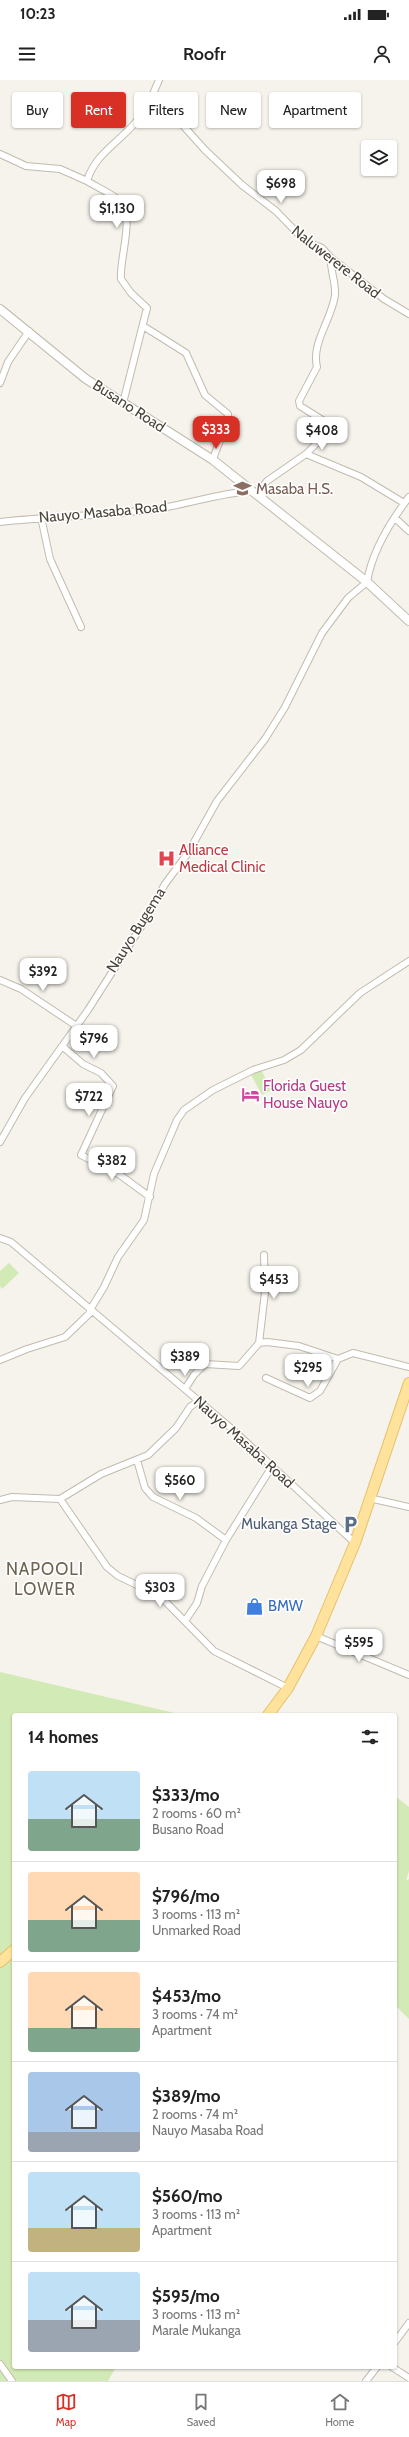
<!DOCTYPE html>
<meta charset="utf-8">
<style>
:root{--surface:#fff;--page:#f6f6f6;--text:#222;--muted:#767676;--line:#e0e0e0;--accent:#d93025}
body{margin:0;font-family:Cabin,sans-serif;background:var(--page);color:var(--text);height:100vh;display:flex;flex-direction:column;font-size:15px;white-space:nowrap}
*{box-sizing:border-box;margin:0}
p{font-size:13px;color:var(--muted)}
.icon{flex:none;width:22px;height:22px;fill:none;stroke:currentColor;stroke-width:2;stroke-linecap:round;stroke-linejoin:round}
.map{position:relative;flex:1;overflow:hidden}
.sheet{position:absolute;left:12px;top:1633px;width:385px;height:656px;display:flex;flex-direction:column;background:var(--surface);border-radius:4px;box-shadow:0 1px 3px #0004}
.sheet>*{flex:none}
.guide{position:absolute;left:12px;top:12px;width:385px;height:36px;display:flex;gap:8px}
.controls{position:absolute;left:361px;top:60px;display:grid;gap:8px}
.controls a{display:grid;place-items:center;width:36px;height:36px;border-radius:4px;background:var(--surface);box-shadow:0 1px 3px #0004;font-size:20px}
.price{position:absolute;translate:-50% -34px;padding:0 9px;border-radius:8px;background:#fff;color:#222;font-size:13px;line-height:26px;filter:drop-shadow(0 1px 2px #0008)}
.price::after{content:'';position:absolute;left:50%;top:24px;width:12px;height:9px;margin-left:-6px;background:inherit;clip-path:polygon(0 0,100% 0,50% 100%)}
.price.active{background:var(--accent);color:#fff}
ul{padding:0;list-style:none}
li{display:flex;align-items:center;gap:12px;height:100px;padding:0 16px}
li+li{border-top:1px solid var(--line)}
li span{display:grid;place-items:center;flex:none;width:112px;height:80px;border-radius:4px;color:#555}
li>.icon{margin-inline-start:auto}
span .icon{width:48px;height:48px;fill:#fffc;stroke-width:1}
li b{font-size:17px}
h2{display:flex;justify-content:space-between;align-items:center;height:48px;padding:0 16px;font-size:17px}
.pill{padding:0 14px;border-radius:4px;background:var(--surface);box-shadow:0 1px 3px #0004;font-size:14px;line-height:36px}
.pill.active{background:var(--accent);color:#fff}
.status{display:flex;justify-content:space-between;align-items:center;height:28px;padding:0 20px;background:var(--surface);direction:ltr}
.status svg{height:11px;fill:currentColor}
header{display:flex;justify-content:space-between;align-items:center;height:52px;padding:0 16px;background:var(--surface);font-size:18px;font-weight:600}
.tabs{display:flex;justify-content:space-around;align-items:center;height:56px;border-top:1px solid var(--line);background:var(--surface);font-size:11px;color:var(--muted)}
.tabs a{display:grid;justify-items:center;gap:2px}
.tabs .active{color:var(--accent)}
.map>svg:first-child{display:block}
</style>
<div class="status"><b>10:23</b><svg viewBox="0 0 49 12"><path d="M0 12V9h3v3zM5 12V6h3v6zM10 12V3h3v9zM15 12V0h3v12zM26 1h20v11H26zM47 4h2v5h-2z"/></svg></div>
<header><svg class="icon" aria-label="menu" viewBox="0 0 24 24"><path d="M4 6h16M4 12h16M4 18h16"/></svg>Roofr<svg class="icon" aria-label="person" viewBox="0 0 24 24"><circle cx="12" cy="8" r="4"/><path d="M4 21q1-7 8-7t8 7"/></svg></header>
<div class="map">
<svg width="409" height="2301" viewBox="0 0 409 2301">
<rect width="100%" height="100%" fill="#f6f3ec"/>
<path fill="#d2eab5" d="M261,990L272,1010L262,1015L251,995Z
M9,1183L19,1193L2,1209L0,1206V1191Z
M0,1592L183,1635H14V2287H116L108,2301H0Z
M395,1716L409,1727V1791L406,1801L409,1799V1939L395,1925Z"/>
<g fill="none" stroke-linecap="round" stroke-linejoin="round">
<defs>
<path id="minor" d="M154,13L205,70L242,105L276,131L305,161L322,168L331,178L384,219L409,234
M0,74L26,86L60,89L87,101
M143,246L186,273L205,315L228,334C230,340 215,370 213,380
M0,303L8,282L29,251
M123,323L147,228L131,213L121,199C119,179 136,135 119,120C110,113 97,107 87,101C95,74 118,63 135,43C146,30 153,15 159,0
M306,374L327,353L324,341L300,326L299,321L317,287C311,263 332,239 335,215C336,202 330,191 331,178
M263,419V406L267,401L306,374L361,397L404,423
M41,437L50,479L81,547
M395,438L409,451
M0,442C52,436 104,436 156,429C189,424 219,413 252,411
M0,900L21,909L75,945
M62,966L83,984L101,993L113,1006L81,1075L120,1095L150,1117
M0,1062L25,1018L88,930L144,842L165,804L188,773L217,721L265,659L285,627L322,553L348,518L367,502C372,471 390,442 409,417
M0,1158L11,1162L232,1349L355,1463
M90,1230L104,1207L118,1177L144,1140L154,1094L177,1040L184,1030L213,1010L253,990L284,980L301,970L360,913L409,881
M259,1263L265,1212L264,1175
M0,1280L27,1269L65,1257L92,1231
M266,1298L310,1318L320,1311L338,1279
M185,1309L194,1295L205,1284L239,1286L259,1263L267,1262L299,1266L338,1279L353,1273L409,1287
M137,1380L145,1408L153,1417L196,1438L226,1460
M369,1418L409,1427
M60,1419L107,1487L118,1496L160,1516L214,1571L288,1608
M0,1420L12,1417L60,1419L101,1394L148,1375L176,1348L190,1327L198,1321
M185,1541L197,1523L202,1506L226,1460L271,1388
M316,1556L409,1595
M395,2262L409,2243
M0,2284L12,2301
M392,2287L409,2298
M366,2301L377,2287"/>
<path id="tertiary" d="M0,229L86,299L213,380L367,502L409,541"/>
<path id="primary" d="M268,1635L288,1608L316,1556L355,1463L409,1303
M0,1882L14,1870"/>
</defs>
<use href="#minor" stroke="#c2bbae" stroke-width="8"/>
<use href="#tertiary" stroke="#c2bbae" stroke-width="10"/>
<use href="#primary" stroke="#e6c16a" stroke-width="12"/>
<use href="#minor" stroke="#fff" stroke-width="6"/>
<use href="#tertiary" stroke="#fff" stroke-width="8"/>
<use href="#primary" stroke="#ffe39c" stroke-width="10"/>
</g>
<defs>
<symbol id="school-bare" viewBox="-9 -9 18 18"><path d="M0-5L7-2L0 1L-7-2ZM-4 1L0 2.5L4 1V4Q0 6-4 4Z" fill="#8d6e63" stroke="#fff" stroke-width="2.5" paint-order="stroke"/></symbol>
<symbol id="hospital-bare" viewBox="-9 -9 18 18"><path d="M-5-5h3v3.5h4V-5h3V5h-3V1.5h-4V5h-3Z" fill="#e0444e" stroke="#fff" stroke-width="2.5" paint-order="stroke"/></symbol>
<symbol id="hotel-bare" viewBox="-9 -9 18 18"><path d="M-6-4.5h1.5V1H6V5H4.5V3h-9V5H-6ZM-4 0a1.8 1.8 0 1 1 3.6 0ZM.5 0V-2.5h3Q6-2.5 6 0Z" fill="#d1479c" stroke="#fff" stroke-width="2.5" paint-order="stroke"/></symbol>
<symbol id="parking-bare" viewBox="-9 -9 18 18"><path d="M-3.5-5.5H1a3.5 3.5 0 0 1 0 7H-1V5.5H-3.5ZM-1-3.4V-.6H.8a1.4 1.4 0 0 0 0-2.8Z" fill="#5c6f8a" stroke="#fff" stroke-width="2.5" paint-order="stroke"/></symbol>
<symbol id="shop-bare" viewBox="-9 -9 18 18"><path d="M-5-2.5h2.3a2.7 3.5 0 0 1 5.4 0H5L5.5 6h-11ZM-1.5-2.5h3a1.5 2.3 0 0 0-3 0Z" fill="#3f7fe0" stroke="#fff" stroke-width="2.5" paint-order="stroke"/></symbol>
</defs>
<g fill-rule="evenodd">
<use href="#school-bare" x="230" y="396" width="25" height="25"/>
<use href="#hospital-bare" x="154" y="766" width="25" height="25"/>
<use href="#hotel-bare" x="238" y="1002" width="25" height="25"/>
<use href="#parking-bare" x="338" y="1432" width="25" height="25"/>
<use href="#shop-bare" x="242" y="1514" width="25" height="25"/>
</g>
<g text-anchor="middle" dominant-baseline="central" stroke-width="3" stroke-linejoin="round" paint-order="stroke">
<g font-size="15" fill="#4b4439" stroke="#fff">
<text transform="translate(336 182) rotate(38)">Naluwerere Road</text>
<text transform="translate(129 326) rotate(33)">Busano Road</text>
<text transform="translate(103 432) rotate(-5)">Nauyo Masaba Road</text>
<text transform="translate(136 850) rotate(-58)">Nauyo Bugema</text>
<text transform="translate(244 1362) rotate(42)">Nauyo Masaba Road</text>
</g>
<g font-size="15" fill="#785e54" stroke="#fff" text-anchor="start">
<text x="256" y="409">Masaba H.S.</text>
</g>
<g font-size="15" fill="#be3a42" stroke="#fff" text-anchor="start">
<text x="179" y="770">Alliance<tspan x="179" dy="17">Medical Clinic</tspan></text>
</g>
<g font-size="15" fill="#b23c85" stroke="#fff" text-anchor="start">
<text x="263" y="1006">Florida Guest<tspan x="263" dy="17">House Nauyo</tspan></text>
</g>
<g font-size="15" fill="#4e5e75" stroke="#fff" text-anchor="end">
<text x="337" y="1444">Mukanga Stage</text>
</g>
<g font-size="15" fill="#366cbe" stroke="#fff" text-anchor="start">
<text x="268" y="1526">BMW</text>
</g>
<g font-size="17" letter-spacing="1" fill="#6e6250" stroke="#fff">
<text x="45" y="1489">NAPOOLI<tspan x="45" dy="20">LOWER</tspan></text>
</g>
</g>
</svg>
<div class="controls">
<a><svg class="icon" aria-label="layers" viewBox="0 0 24 24"><path d="M12 4l9 5-9 5-9-5zM3 14l9 5 9-5"/></svg></a>
</div>
<b class="price" style="left:281px;top:124px">$698</b>
<b class="price" style="left:117px;top:149px">$1,130</b>
<b class="price active" style="left:216px;top:370px">$333</b>
<b class="price" style="left:322px;top:371px">$408</b>
<b class="price" style="left:43px;top:912px">$392</b>
<b class="price" style="left:94px;top:979px">$796</b>
<b class="price" style="left:89px;top:1037px">$722</b>
<b class="price" style="left:112px;top:1101px">$382</b>
<b class="price" style="left:274px;top:1220px">$453</b>
<b class="price" style="left:185px;top:1297px">$389</b>
<b class="price" style="left:308px;top:1308px">$295</b>
<b class="price" style="left:180px;top:1421px">$560</b>
<b class="price" style="left:160px;top:1528px">$303</b>
<b class="price" style="left:359px;top:1583px">$595</b>
<div class="guide">
<a class="pill">Buy</a>
<a class="pill active">Rent</a>
<a class="pill">Filters</a>
<a class="pill">New</a>
<a class="pill">Apartment</a>
</div>
<section class="sheet">
<h2>14 homes<svg class="icon" aria-label="filters" viewBox="0 0 24 24"><path d="M4 7h16M4 17h16"/><circle cx="9" cy="7" r="2"/><circle cx="15" cy="17" r="2"/></svg></h2>
<ul>
<li><span style="background:linear-gradient(#bfe0f5 60%,#7fa58c 0)"><svg class="icon" aria-label="home" viewBox="0 0 24 24"><path d="M3 11l9-7 9 7M6 9v11h12V9"/></svg></span><div><b>$333/mo</b><p>2 rooms · 60 m²</p><p>Busano Road</p></div></li>
<li><span style="background:linear-gradient(#ffd9b3 60%,#7fa58c 0)"><svg class="icon" aria-label="home" viewBox="0 0 24 24"><path d="M3 11l9-7 9 7M6 9v11h12V9"/></svg></span><div><b>$796/mo</b><p>3 rooms · 113 m²</p><p>Unmarked Road</p></div></li>
<li><span style="background:linear-gradient(#ffd9b3 70%,#7fa58c 0)"><svg class="icon" aria-label="home" viewBox="0 0 24 24"><path d="M3 11l9-7 9 7M6 9v11h12V9"/></svg></span><div><b>$453/mo</b><p>3 rooms · 74 m²</p><p>Apartment</p></div></li>
<li><span style="background:linear-gradient(#a9c7e8 75%,#9aa5b1 0)"><svg class="icon" aria-label="home" viewBox="0 0 24 24"><path d="M3 11l9-7 9 7M6 9v11h12V9"/></svg></span><div><b>$389/mo</b><p>2 rooms · 74 m²</p><p>Nauyo Masaba Road</p></div></li>
<li><span style="background:linear-gradient(#bfe0f5 70%,#c2b280 0)"><svg class="icon" aria-label="home" viewBox="0 0 24 24"><path d="M3 11l9-7 9 7M6 9v11h12V9"/></svg></span><div><b>$560/mo</b><p>3 rooms · 113 m²</p><p>Apartment</p></div></li>
<li><span style="background:linear-gradient(#bfe0f5 60%,#9aa5b1 0)"><svg class="icon" aria-label="home" viewBox="0 0 24 24"><path d="M3 11l9-7 9 7M6 9v11h12V9"/></svg></span><div><b>$595/mo</b><p>3 rooms · 113 m²</p><p>Marale Mukanga</p></div></li>
</ul>
</section>
</div>
<nav class="tabs">
<a class="active"><svg class="icon" aria-label="map" viewBox="0 0 24 24"><path d="M3 6l6-2 6 2 6-2v14l-6 2-6-2-6 2zM9 4v14M15 6v14"/></svg>Map</a>
<a><svg class="icon" aria-label="saved" viewBox="0 0 24 24"><path d="M7 4h10v16l-5-4-5 4z"/></svg>Saved</a>
<a><svg class="icon" aria-label="home" viewBox="0 0 24 24"><path d="M3 11l9-7 9 7M6 9v11h12V9"/></svg>Home</a>
</nav>
